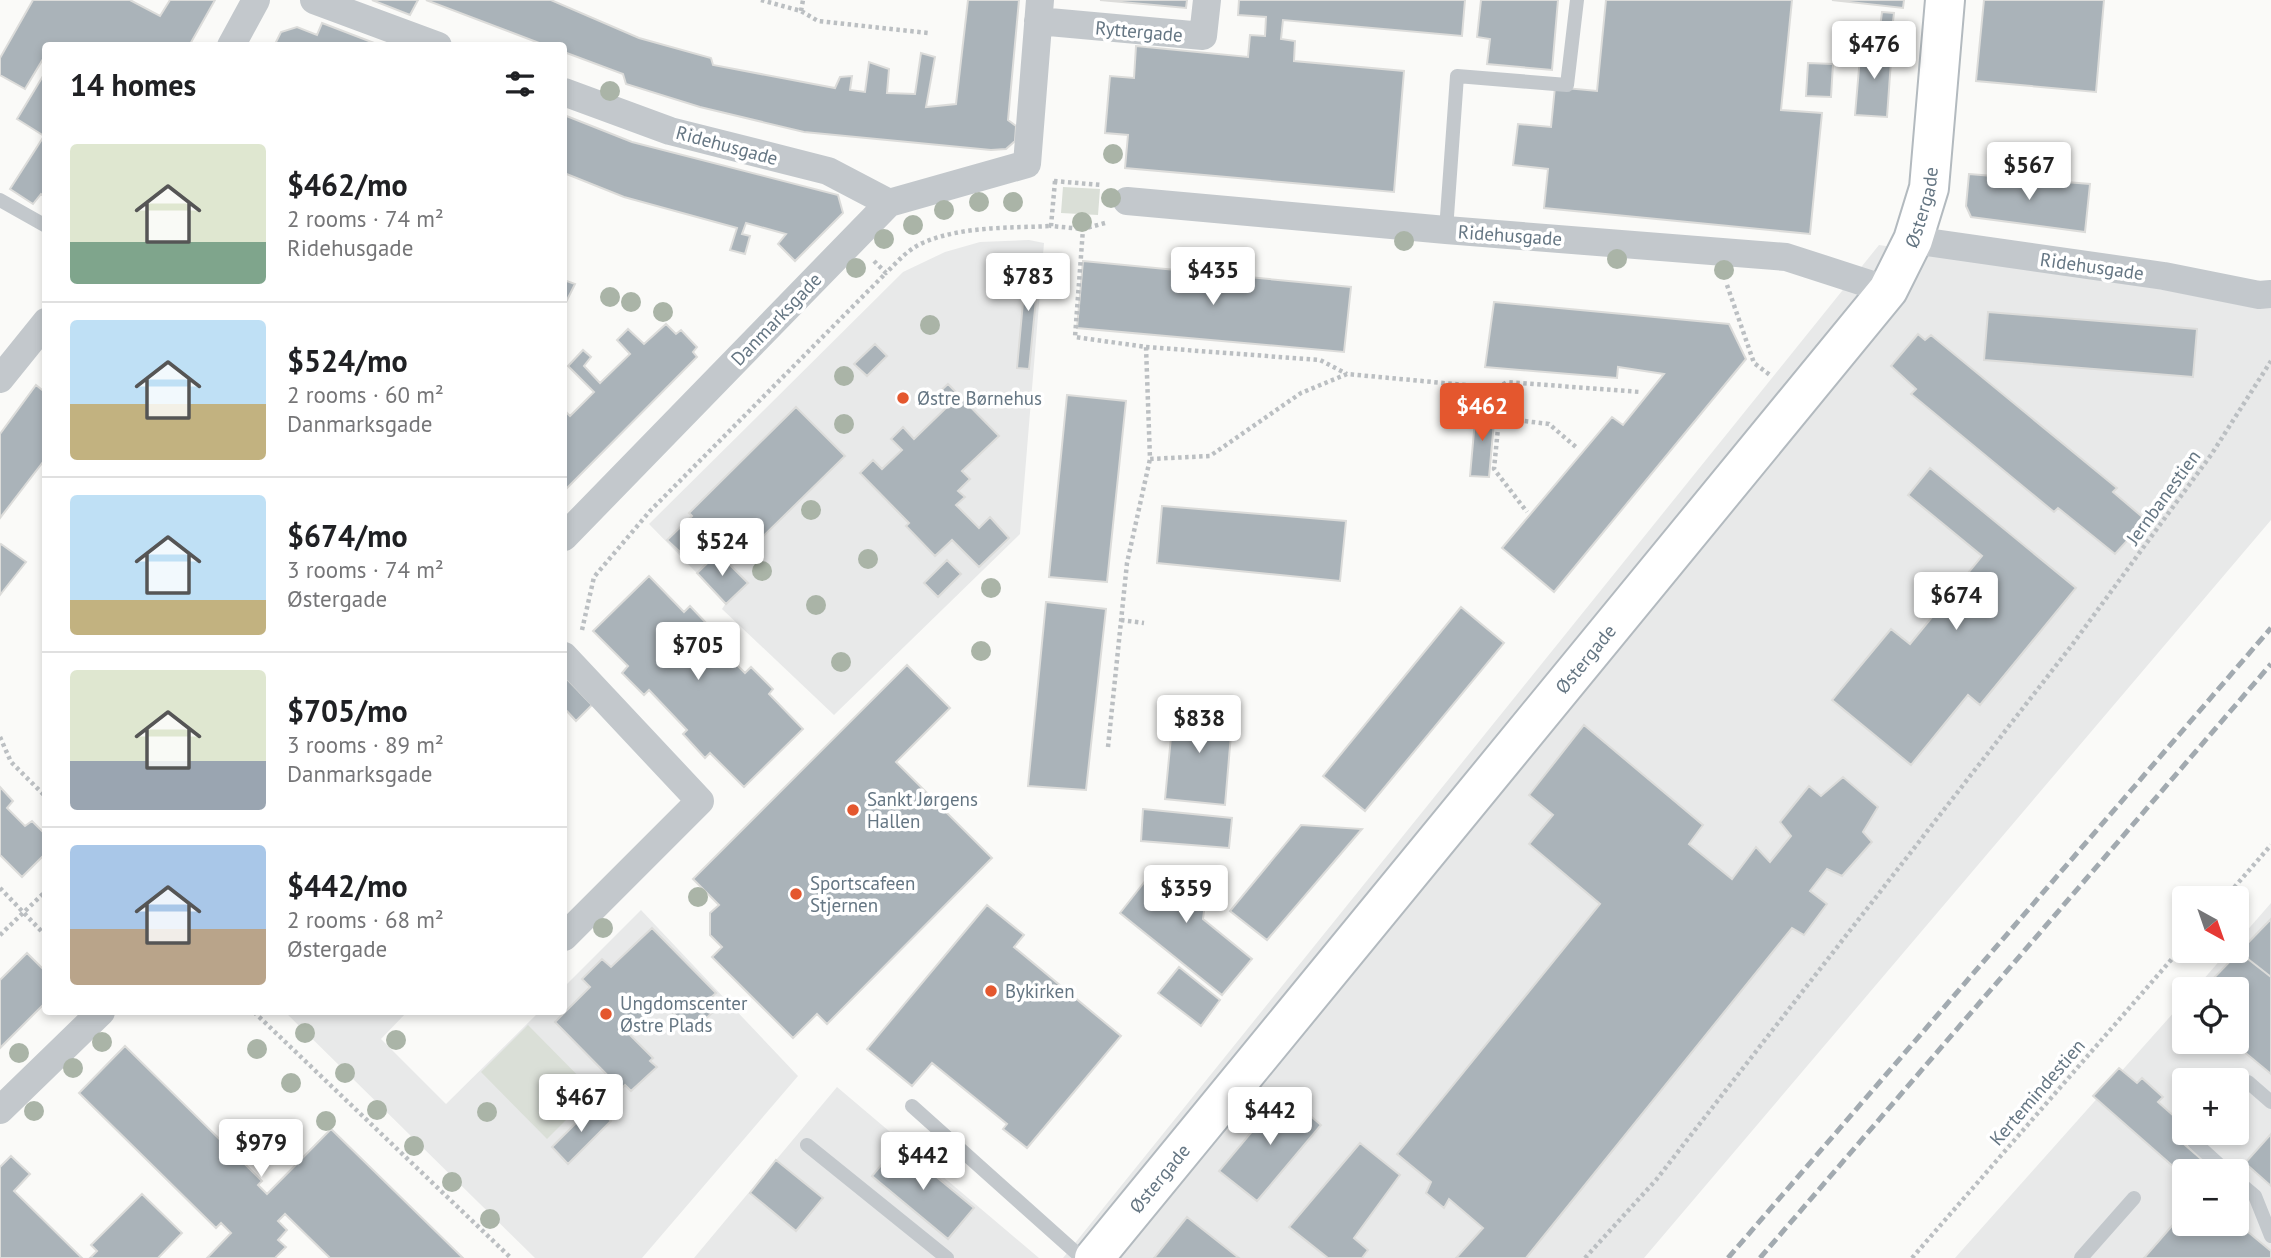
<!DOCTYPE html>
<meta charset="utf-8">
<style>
:root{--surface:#fff;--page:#f6f6f6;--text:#202124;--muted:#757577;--line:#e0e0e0;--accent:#e4572e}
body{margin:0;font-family:"PT Sans",sans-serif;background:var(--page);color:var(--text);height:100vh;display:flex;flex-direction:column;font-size:26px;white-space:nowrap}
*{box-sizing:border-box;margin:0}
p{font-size:23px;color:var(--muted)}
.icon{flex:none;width:38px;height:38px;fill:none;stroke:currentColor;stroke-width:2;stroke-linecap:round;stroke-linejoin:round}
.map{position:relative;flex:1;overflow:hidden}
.panel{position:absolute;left:42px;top:42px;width:525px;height:973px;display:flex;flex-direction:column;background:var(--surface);border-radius:7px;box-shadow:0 4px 10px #0003}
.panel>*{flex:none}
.needle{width:46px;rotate:140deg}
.tools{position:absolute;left:2172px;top:886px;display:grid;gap:14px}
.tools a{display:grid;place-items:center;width:77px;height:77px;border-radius:7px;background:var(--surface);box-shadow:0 4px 10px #0003;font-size:35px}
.price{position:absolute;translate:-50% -60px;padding:0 16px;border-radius:7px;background:#fff;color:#222;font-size:23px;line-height:46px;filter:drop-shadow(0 2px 4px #0008)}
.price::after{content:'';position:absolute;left:50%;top:42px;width:21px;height:16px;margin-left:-10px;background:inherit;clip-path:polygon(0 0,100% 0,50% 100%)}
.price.on{background:var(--accent);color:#fff}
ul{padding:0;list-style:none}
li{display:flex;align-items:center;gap:21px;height:175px;padding:0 28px}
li+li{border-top:2px solid var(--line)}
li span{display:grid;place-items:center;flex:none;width:196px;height:140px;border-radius:7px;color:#555}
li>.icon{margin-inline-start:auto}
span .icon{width:84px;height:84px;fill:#fffc;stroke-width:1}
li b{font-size:30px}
h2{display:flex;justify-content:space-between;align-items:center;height:84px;padding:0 28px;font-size:30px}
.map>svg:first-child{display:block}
</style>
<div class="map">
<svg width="2271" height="1258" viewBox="0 0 2271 1258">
<rect width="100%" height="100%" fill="#fafaf8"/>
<path fill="#e8e9e9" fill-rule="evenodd" d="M1029,240L1044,243L1020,534L834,715L722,609L726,603L649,524L903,272L945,252L980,242Z
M1879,245L2271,304V520L1644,1258H1063Z
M2271,903V1258H1955L2184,1001V1041H2236V989H2195L2229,950H2236L2237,942ZM2184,1080H2236V1132H2184ZM2184,1171H2236V1223H2184Z
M641,910L798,1076L642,1258H535L285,1012H407L381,1039L446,1104L539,1012H564V987Z
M837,1087L1039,1258H694Z"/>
<path fill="#dadfd7" d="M1063,187L1100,189L1098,215L1061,213Z
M528,1025L594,1092L547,1139L481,1072Z"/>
<path fill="#aab3b9" stroke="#dcdcda" stroke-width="2" d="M33,0H130L160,16L170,0H215L189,46H46V54L25,89L0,75V58Z
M372,0H418L410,15Z
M426,0H551L639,38L711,58L713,65L835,88L840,77L852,76L850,90L865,92L869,62L889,69L887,93L915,94L921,53L935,57L926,107L956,104L968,0H1019L1008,120L1016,126L1015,141L1006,149L991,150L804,132L700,107L626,84L623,74L564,52V46H547Z
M1100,0H1187L1186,8Z
M1239,0H1465L1462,36L1283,20L1281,39L1295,41L1294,61L1404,71L1394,192L1125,168L1128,135L1105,133L1110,76L1134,78L1136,46L1248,57L1250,35L1265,36L1266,17L1238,15Z
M1481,0H1558L1552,70L1487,64L1490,39L1477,37Z
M1606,0H1792L1781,110L1822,113L1810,234L1544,208L1548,169L1513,165L1518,124L1551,127L1555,87L1597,91Z
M1832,0H1904L1903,8Z
M1984,0H2104L2096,92L1976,81Z
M1882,12L1894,13L1892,30L1880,28Z
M322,23L382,46H274L281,32L297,27L317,35Z
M1861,45L1892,47L1887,117L1855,115Z
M1808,63L1833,64L1831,97L1806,96Z
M46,71V197L41,194L33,204L10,189L44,136L17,119Z
M564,115L632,142L838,195L843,213L795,261L778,244L786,234L746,223L742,234L750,236L745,254L730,250L737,228L624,197L564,173Z
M1969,174L2090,184L2085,232L1971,217L1966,206Z
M1027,258L1040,259L1029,369L1017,368Z
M1083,261L1351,287L1344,352L1077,328Z
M564,280L575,284L564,306Z
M1494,302L1729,324L1746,359L1554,592L1502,548L1612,417L1623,425L1664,374L1618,367L1617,378L1485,367Z
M1988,312L2197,329L2193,377L1984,360Z
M666,324L676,334L681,330L697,347L693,352L697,357L564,491V410L570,416L594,392L568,366L583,350L591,357L584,366L600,383L630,354L617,340L628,329L644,344Z
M1918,334L1925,340L1931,335L2117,488L2113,492L2146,520L2115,554L2058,508L2054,512L1911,394L1916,389L1891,366Z
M875,344L887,356L867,376L854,364Z
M948,384L999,436L962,471L970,479L958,491L965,497L956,505L979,528L990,517L1009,538L979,567L952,540L935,556L906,526L909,523L860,473L873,460L882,469L902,450L891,439L903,427L914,439L947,407L936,395Z
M36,385L46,393V458L0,518V434Z
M1067,395L1126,401L1107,582L1049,577Z
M796,407L845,456L738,561L704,527L680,552L667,540L692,516L689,513Z
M1476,409L1495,411L1489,477L1470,476Z
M1930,468L2076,588L1980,705L1968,695L1911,765L1832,700L1891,629L1910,644L1982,556L1908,495Z
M1162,506L1346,521L1340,581L1157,563Z
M1,544L26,562L0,595V545Z
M718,553L748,583L726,604L697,573Z
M947,560L961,574L938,597L924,583Z
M649,576L684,612L690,606L710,627L705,633L745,673L751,667L773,689L769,694L803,729L744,787L710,753L705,758L683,734L687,730L649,690L644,695L622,673L628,666L593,631Z
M1046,602L1106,609L1086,790L1028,786Z
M1461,607L1504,643L1365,811L1323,776Z
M907,665L950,708L896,762L992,858L827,1024L817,1014L793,1038L712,957L722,947L710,935V913L719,905L693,879Z
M564,676L592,705L576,721L564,708Z
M1174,706L1233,711L1225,805L1165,799Z
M1584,725L1703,825L1689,844L1732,879L1756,847L1770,862L1791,836L1780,822L1809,786L1821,796L1843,777L1878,807L1863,832L1872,842L1842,876L1827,869L1810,891L1827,904L1804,935L1792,928L1526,1258H1456L1483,1228L1449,1199L1444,1208L1426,1193L1431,1182L1397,1154L1600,904L1529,844L1553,815L1529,795Z
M0,787L13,801L7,808L25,826L32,821L46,835V853L22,877L0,855Z
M1143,809L1232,818L1229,848L1141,841Z
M1301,825L1362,829L1267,940L1230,911Z
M1157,866L1209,872L1203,919L1252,959L1222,995L1120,913Z
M987,905L1024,935L1014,947L1121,1036L1027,1148L1003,1129L1007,1124L932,1063L912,1086L867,1049Z
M2271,919V977L2239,952Z
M652,928L716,993L708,1000L716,1009L696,1028L688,1020L684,1024L662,1002L629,1034L653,1058L650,1061L657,1067L631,1091L625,1085L621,1089L555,1022L590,987L582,979L602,959L611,967Z
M2239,952L2271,977V1074L2231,1041H2236V989H2203Z
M27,953L46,972V1002L0,1048V980Z
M1179,967L1220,1000L1201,1026L1158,993Z
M125,1046L262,1181L258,1185L267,1194L331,1129L463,1258H330L285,1214L278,1221L287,1230L278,1240L286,1247L275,1258H207L231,1233L221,1223L216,1228L79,1093Z
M2119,1068L2137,1083L2142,1078L2163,1097L2158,1102L2184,1125L2177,1138L2215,1171H2184V1176L2093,1096Z
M1284,1093L1321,1125L1257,1201L1219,1171Z
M594,1105L611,1121L568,1164L552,1147Z
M2271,1134V1186L2245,1163Z
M1360,1143L1400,1175L1354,1238L1368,1250L1362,1258H1328L1289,1227Z
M898,1145L974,1208L948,1239L872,1176Z
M11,1156L30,1174L14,1191L82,1258H0V1167Z
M776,1160L823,1198L796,1231L750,1193Z
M2236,1190L2247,1199L2236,1211Z
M142,1194L182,1233L158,1258H90L97,1251L91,1245Z
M2184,1212V1223L2236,1222L2271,1251V1258H2144Z
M1187,1217L1239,1258H1154Z"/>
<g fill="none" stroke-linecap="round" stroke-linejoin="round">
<defs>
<g id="secondary">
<path id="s1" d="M1094,1258L1888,290L1913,240L1929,188L1945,0"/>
</g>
</defs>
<use href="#secondary" stroke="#b3babf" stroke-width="42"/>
<path stroke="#bbbfc2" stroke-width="4.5" stroke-dasharray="3.5 3.5" stroke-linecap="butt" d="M761,0L801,11L818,21L928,33
M801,11L803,0
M1054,181L1101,185
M1055,181L1051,226L1083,229
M1105,223L1083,229L1075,337L1146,347L1150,459L1210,456L1301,393L1347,374L1497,388L1507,382L1640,392
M874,261L886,273C898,261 909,248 925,242C963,226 1011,228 1051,226
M1727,285L1754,363L1770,375
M1146,347L1320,360L1347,374
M1497,388L1499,418L1549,424L1577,448
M1499,418L1494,469L1527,512
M1121,620L1144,623
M582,630L594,577L650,511L886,273
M0,737L11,762L46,797
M1108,747L1127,563L1150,459
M0,888L46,936
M2225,898L2271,845
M0,935L46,891
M254,1012L511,1258
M1585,1258L1656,1180L2072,645L2211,455L2271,361
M1912,1258L2184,945"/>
<path stroke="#c3c8cc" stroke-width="14" d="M0,200L46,226
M1446,230L1457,76L1567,85L1577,0
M2236,1094L2248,1082L2271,1102
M912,1106L1082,1258
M2202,1132L2194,1142L2226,1171
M807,1145L947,1258
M2236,1180L2255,1196L2271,1236
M2081,1258L2134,1198"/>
<path stroke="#c3c8cc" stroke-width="28" d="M314,0L438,46
M1038,21L1203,36L1207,0
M231,46L256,0
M564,92L670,131L828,171L889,203
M1127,201L1446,230L1786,257L1888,290
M1913,240L2164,276L2259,295L2271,294
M0,379L46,322
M564,537L889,203L1027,164L1040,0
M564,656L700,801L564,937
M0,1110L101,1012"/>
<use href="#secondary" stroke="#fff" stroke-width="38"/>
<path stroke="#a2aab0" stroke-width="5" stroke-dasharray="10 5" stroke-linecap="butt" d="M1728,1258L2271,628
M1760,1258L2271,664"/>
</g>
<g fill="#aab4a7">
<circle cx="610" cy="91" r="10"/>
<circle cx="1113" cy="154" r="10"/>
<circle cx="1111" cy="198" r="10"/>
<circle cx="979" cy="202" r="10"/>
<circle cx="1013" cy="202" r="10"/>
<circle cx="944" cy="210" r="10"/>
<circle cx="1082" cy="222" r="10"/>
<circle cx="913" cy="225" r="10"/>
<circle cx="884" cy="239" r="10"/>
<circle cx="1404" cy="241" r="10"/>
<circle cx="1617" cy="259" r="10"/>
<circle cx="856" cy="268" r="10"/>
<circle cx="1724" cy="270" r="10"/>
<circle cx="610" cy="297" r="10"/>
<circle cx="631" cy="302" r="10"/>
<circle cx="663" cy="312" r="10"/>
<circle cx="930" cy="325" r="10"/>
<circle cx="844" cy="376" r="10"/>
<circle cx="844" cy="424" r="10"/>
<circle cx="811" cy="510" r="10"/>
<circle cx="868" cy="559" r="10"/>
<circle cx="762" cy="571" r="10"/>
<circle cx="991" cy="588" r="10"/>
<circle cx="816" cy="605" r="10"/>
<circle cx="981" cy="651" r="10"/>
<circle cx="841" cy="662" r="10"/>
<circle cx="698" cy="897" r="10"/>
<circle cx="603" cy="928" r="10"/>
<circle cx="305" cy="1033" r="10"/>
<circle cx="396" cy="1040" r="10"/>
<circle cx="102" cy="1042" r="10"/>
<circle cx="257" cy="1049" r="10"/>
<circle cx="19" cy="1053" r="10"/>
<circle cx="73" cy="1068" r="10"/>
<circle cx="345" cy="1073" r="10"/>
<circle cx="291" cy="1083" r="10"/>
<circle cx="377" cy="1110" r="10"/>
<circle cx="34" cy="1111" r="10"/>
<circle cx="487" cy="1112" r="10"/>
<circle cx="326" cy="1121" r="10"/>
<circle cx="414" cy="1146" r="10"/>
<circle cx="452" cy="1182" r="10"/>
<circle cx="490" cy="1219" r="10"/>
</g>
<g fill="#e4572e" stroke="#fff" stroke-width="2.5">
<circle cx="903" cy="398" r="7"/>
<circle cx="853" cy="810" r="7"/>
<circle cx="796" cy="894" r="7"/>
<circle cx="991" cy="991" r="7"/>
<circle cx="606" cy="1014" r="7"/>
</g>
<g text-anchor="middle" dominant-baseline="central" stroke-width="7" stroke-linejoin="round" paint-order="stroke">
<g font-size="19" fill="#657683" stroke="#fff">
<text transform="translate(1139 31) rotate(5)">Ryttergade</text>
<text transform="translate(727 145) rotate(15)">Ridehusgade</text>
<text stroke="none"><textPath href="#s1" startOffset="1342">Østergade</textPath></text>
<text transform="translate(1510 235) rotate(4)">Ridehusgade</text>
<text transform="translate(2092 266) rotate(8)">Ridehusgade</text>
<text transform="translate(776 319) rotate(-46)">Danmarksgade</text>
<text transform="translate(2163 497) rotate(-54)">Jernbanestien</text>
<text stroke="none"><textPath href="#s1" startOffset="775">Østergade</textPath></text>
<text transform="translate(2037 1092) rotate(-49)">Kertemindestien</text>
<text stroke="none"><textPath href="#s1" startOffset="103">Østergade</textPath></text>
</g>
<g font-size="19" fill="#657683" stroke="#fff" text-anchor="start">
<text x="917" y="398">Østre Børnehus</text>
<text x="867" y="799">Sankt Jørgens<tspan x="867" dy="22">Hallen</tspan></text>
<text x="810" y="883">Sportscafeen<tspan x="810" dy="22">Stjernen</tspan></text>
<text x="1005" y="991">Bykirken</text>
<text x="620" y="1003">Ungdomscenter<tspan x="620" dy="22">Østre Plads</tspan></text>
</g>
</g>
</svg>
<div class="tools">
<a><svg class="needle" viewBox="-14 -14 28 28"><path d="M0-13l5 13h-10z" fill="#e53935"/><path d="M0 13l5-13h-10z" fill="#757577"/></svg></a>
<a><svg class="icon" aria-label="locate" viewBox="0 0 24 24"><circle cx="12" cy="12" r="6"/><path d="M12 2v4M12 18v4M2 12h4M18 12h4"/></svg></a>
<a>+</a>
<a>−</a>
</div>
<b class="price" style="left:1874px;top:81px">$476</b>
<b class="price" style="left:2029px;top:202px">$567</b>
<b class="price" style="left:1213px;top:307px">$435</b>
<b class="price" style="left:1028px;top:313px">$783</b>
<b class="price on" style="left:1482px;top:443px">$462</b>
<b class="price" style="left:722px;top:578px">$524</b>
<b class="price" style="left:1956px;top:632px">$674</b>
<b class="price" style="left:698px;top:682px">$705</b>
<b class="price" style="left:1199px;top:755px">$838</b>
<b class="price" style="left:1186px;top:925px">$359</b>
<b class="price" style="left:581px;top:1134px">$467</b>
<b class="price" style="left:1270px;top:1147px">$442</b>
<b class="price" style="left:261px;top:1179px">$979</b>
<b class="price" style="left:923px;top:1192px">$442</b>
<section class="panel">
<h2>14 homes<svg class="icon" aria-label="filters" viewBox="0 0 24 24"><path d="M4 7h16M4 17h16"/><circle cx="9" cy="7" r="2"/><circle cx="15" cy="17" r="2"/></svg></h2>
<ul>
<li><span style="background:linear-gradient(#dfe7d0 70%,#7fa58c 0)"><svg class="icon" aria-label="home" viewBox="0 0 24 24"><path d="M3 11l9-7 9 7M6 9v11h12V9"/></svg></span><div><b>$462/mo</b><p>2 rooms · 74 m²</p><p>Ridehusgade</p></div></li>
<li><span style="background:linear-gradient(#bfe0f5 60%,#c2b280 0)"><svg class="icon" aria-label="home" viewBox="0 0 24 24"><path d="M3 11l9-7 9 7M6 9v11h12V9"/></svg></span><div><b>$524/mo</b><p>2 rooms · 60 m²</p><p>Danmarksgade</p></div></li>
<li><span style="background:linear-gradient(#bfe0f5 75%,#c2b280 0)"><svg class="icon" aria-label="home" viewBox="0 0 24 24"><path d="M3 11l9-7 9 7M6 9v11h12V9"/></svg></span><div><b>$674/mo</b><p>3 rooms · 74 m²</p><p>Østergade</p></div></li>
<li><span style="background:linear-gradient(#dfe7d0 65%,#9aa5b1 0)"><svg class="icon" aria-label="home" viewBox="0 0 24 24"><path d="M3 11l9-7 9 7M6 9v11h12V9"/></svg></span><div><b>$705/mo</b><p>3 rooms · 89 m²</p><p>Danmarksgade</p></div></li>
<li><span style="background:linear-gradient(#a9c7e8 60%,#b9a48a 0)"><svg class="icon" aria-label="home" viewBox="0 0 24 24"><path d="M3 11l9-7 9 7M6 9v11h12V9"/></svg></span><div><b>$442/mo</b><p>2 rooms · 68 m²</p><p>Østergade</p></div></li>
</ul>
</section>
</div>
